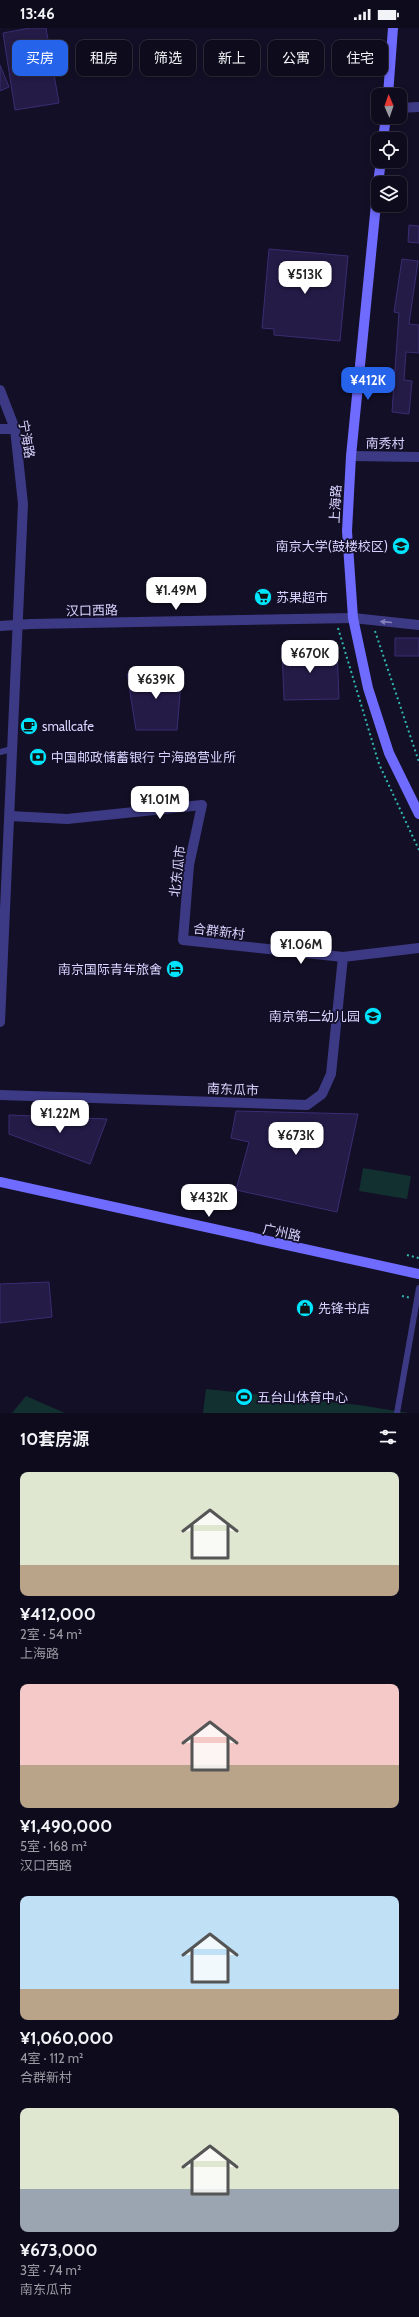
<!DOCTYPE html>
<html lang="zh">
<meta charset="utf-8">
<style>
:root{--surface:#0e0b1c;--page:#1c1929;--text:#f1f3f6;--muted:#9b9ba3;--line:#2e2b3b;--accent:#2563eb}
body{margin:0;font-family:Cabin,"Noto Sans SC",sans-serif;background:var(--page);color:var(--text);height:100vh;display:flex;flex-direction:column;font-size:15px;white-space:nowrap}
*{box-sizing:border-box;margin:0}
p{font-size:13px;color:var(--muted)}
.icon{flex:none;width:22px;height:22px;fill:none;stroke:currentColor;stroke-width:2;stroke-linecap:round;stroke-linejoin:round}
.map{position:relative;height:1385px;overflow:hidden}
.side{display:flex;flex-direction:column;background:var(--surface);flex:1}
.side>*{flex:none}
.guide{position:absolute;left:12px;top:12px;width:395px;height:36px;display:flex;gap:8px}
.needle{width:26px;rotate:358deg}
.controls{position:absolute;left:371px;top:60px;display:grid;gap:8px}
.controls a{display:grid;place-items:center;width:36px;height:36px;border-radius:8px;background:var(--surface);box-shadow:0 2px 6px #0003,0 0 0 1px var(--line);font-size:20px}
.price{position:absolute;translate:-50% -34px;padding:0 9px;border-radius:8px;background:#fff;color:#222;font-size:13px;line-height:26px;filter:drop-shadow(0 1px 2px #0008)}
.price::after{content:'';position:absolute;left:50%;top:24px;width:12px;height:9px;margin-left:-6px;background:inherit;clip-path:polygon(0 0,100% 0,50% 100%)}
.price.current{background:var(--accent);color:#fff}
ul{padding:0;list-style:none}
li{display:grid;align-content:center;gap:8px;height:212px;padding:0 20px}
li span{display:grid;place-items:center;height:124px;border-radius:8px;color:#555}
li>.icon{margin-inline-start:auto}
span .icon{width:72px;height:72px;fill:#fffc;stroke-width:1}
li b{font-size:17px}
h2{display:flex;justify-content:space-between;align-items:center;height:48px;padding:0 20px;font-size:17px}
.tag{padding:0 14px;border-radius:8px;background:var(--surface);box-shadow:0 2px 6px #0003,0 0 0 1px var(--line);font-size:14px;line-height:36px}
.tag.current{background:var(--accent);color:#fff}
.status{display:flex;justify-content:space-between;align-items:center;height:28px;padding:0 20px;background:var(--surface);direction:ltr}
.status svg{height:11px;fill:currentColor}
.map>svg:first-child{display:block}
</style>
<div class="status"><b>13:46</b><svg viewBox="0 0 49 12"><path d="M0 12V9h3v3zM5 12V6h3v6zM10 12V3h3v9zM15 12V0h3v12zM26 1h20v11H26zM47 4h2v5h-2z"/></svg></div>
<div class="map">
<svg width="419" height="1385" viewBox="0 0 419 1385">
<rect width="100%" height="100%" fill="#130f26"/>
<path fill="#12302f" d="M363,1140L411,1148L407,1171L359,1163Z
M206,1361L359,1377L409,1385H203Z
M26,1368L65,1385H12Z"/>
<path fill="#241b47" stroke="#3b2d73" d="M30,0H46L59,75L15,82L3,5Z
M0,37L9,59L0,63Z
M409,197L419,198V215L408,214Z
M269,221L348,228L340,313L274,307V301L262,300Z
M402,231L418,233L409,296L419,297V325L406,324L404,352L412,353L409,386L392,384L399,285L394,284Z
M395,610H419V628H395Z
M337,619L339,671L284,672L282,620Z
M182,643L177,702H136L127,646Z
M236,1083L358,1086L337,1184L236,1162L249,1114L231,1110Z
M9,1087L107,1091L90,1136L9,1106Z
M49,1254L52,1289L0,1295V1256Z"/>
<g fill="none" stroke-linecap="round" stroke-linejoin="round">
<path stroke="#2fb8b0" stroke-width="2" stroke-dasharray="2 3" stroke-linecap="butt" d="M338,600L379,736L419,822
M375,603L419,734
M407,1227L419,1230
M402,1268L411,1270"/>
<path stroke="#3d3a85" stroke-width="6" d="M0,724L12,721
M397,1385L419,1260"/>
<path stroke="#3d3a85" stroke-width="10" d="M400,80L419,79
M0,401H15
M351,428L419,429
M353,590L419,597
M10,788L67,791L202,777L189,837L183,912L343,929L419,920
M0,1067L307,1077L322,1066L331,1046L343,929"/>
<path stroke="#3d3a85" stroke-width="10" d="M0,362L15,401L23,476L0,994
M0,598L31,596L353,590"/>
<path stroke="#6f6bff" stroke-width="10" d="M388,67L393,0
M383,111L386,89
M378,155L381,133
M378,156L351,428L347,503L353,590L368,660L389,725L419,786
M0,1154L419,1246"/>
</g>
<defs><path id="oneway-solid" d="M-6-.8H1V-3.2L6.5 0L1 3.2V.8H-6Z"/></defs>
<use fill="#837fbc" href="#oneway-solid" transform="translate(386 594) rotate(-175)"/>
<defs>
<symbol id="university-disc" viewBox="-11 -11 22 22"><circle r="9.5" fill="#00e5ff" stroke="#130f26"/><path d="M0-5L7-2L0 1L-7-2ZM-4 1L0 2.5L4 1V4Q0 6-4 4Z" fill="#111"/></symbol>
<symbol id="supermarket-disc" viewBox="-11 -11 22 22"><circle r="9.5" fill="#00e5ff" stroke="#130f26"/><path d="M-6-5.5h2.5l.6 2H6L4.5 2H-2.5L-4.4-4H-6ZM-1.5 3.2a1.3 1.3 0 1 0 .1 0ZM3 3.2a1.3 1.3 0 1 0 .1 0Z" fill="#111"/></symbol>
<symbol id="cafe-disc" viewBox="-11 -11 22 22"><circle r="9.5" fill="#00e5ff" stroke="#130f26"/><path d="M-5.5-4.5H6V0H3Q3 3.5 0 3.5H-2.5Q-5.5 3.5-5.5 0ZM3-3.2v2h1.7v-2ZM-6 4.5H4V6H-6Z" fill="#111"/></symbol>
<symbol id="bank-disc" viewBox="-11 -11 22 22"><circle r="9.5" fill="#00e5ff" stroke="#130f26"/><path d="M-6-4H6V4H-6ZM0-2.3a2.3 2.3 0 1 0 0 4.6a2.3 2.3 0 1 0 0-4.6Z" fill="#111"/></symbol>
<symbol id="hotel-disc" viewBox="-11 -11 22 22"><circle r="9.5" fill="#00e5ff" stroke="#130f26"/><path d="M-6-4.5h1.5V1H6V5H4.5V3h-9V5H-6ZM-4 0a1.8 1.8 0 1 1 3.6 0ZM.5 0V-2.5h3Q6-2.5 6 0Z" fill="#111"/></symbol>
<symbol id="school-disc" viewBox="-11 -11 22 22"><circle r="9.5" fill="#00e5ff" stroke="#130f26"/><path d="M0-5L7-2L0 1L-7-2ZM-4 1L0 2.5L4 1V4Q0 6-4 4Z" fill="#111"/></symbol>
<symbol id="shop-disc" viewBox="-11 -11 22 22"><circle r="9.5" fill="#00e5ff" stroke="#130f26"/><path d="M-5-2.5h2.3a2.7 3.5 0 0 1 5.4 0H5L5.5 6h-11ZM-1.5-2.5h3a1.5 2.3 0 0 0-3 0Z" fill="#111"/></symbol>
<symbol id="stadium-disc" viewBox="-11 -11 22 22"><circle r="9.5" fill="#00e5ff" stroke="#130f26"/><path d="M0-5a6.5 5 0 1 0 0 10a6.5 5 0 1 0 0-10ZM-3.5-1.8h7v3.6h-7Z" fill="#111"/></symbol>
</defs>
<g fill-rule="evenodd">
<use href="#university-disc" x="391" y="508" width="20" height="20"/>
<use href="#supermarket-disc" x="253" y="559" width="20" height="20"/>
<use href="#cafe-disc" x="19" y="688" width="20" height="20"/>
<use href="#bank-disc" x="28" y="719" width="20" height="20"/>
<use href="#hotel-disc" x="165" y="931" width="20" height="20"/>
<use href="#school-disc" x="363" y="978" width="20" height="20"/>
<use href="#shop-disc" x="295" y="1270" width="20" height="20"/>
<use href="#stadium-disc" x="234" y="1359" width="20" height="20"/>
</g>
<g text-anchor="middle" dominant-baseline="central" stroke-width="3.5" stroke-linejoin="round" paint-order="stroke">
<g font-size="13" fill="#d9d4ff" stroke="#130f26">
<text transform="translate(27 411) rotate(80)">宁海路</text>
<text transform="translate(385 415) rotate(1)">南秀村</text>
<text transform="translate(335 476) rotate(-87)">上海路</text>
<text transform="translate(92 582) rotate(-1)">汉口西路</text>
<text transform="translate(177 843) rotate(-83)">北东瓜市</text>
<text transform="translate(219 903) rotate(7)">合群新村</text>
<text transform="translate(233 1061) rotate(2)">南东瓜市</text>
<text transform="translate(282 1204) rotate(12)">广州路</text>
</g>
<g font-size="13" fill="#d9d4ff" stroke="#130f26" text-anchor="start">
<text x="388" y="518" text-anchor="end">南京大学(鼓楼校区)</text>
<text x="276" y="569">苏果超市</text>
<text x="42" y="698">smallcafe</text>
<text x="51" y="729">中国邮政储蓄银行 宁海路营业所</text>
<text x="162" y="941" text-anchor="end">南京国际青年旅舍</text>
<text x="360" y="988" text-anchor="end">南京第二幼儿园</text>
<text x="318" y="1280">先锋书店</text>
<text x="257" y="1369">五台山体育中心</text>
</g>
</g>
</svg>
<div class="controls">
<a><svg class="needle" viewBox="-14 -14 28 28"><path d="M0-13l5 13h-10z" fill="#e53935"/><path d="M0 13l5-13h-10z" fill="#9b9ba3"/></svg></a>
<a><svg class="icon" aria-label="locate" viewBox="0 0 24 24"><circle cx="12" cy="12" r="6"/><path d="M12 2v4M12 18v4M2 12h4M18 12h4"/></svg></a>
<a><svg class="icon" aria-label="layers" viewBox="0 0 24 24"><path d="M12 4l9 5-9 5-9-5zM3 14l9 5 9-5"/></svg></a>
</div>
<b class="price" style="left:305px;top:267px">¥513K</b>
<b class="price current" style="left:368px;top:373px">¥412K</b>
<b class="price" style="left:176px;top:583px">¥1.49M</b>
<b class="price" style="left:310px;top:646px">¥670K</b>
<b class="price" style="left:156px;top:672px">¥639K</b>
<b class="price" style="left:160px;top:792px">¥1.01M</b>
<b class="price" style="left:301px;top:937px">¥1.06M</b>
<b class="price" style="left:60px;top:1106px">¥1.22M</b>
<b class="price" style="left:296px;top:1128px">¥673K</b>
<b class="price" style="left:209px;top:1190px">¥432K</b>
<div class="guide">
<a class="tag current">买房</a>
<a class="tag">租房</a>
<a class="tag">筛选</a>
<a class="tag">新上</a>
<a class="tag">公寓</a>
<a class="tag">住宅</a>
</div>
</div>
<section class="side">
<h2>10套房源<svg class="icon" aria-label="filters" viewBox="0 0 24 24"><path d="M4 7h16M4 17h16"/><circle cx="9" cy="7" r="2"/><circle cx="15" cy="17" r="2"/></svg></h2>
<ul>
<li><span style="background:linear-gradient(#dfe7d0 75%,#b9a48a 0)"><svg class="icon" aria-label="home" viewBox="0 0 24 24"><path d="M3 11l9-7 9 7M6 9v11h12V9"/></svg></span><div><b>¥412,000</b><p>2室 · 54 m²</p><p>上海路</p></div></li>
<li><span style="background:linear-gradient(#f6c9c9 65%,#b9a48a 0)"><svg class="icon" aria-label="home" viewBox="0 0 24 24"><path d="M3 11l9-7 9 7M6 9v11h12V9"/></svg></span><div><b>¥1,490,000</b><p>5室 · 168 m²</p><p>汉口西路</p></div></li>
<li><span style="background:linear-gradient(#bfe0f5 75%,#b9a48a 0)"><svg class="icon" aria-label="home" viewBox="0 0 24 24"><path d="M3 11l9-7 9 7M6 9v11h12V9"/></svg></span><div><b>¥1,060,000</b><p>4室 · 112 m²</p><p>合群新村</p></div></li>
<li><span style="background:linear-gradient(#dfe7d0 65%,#9aa5b1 0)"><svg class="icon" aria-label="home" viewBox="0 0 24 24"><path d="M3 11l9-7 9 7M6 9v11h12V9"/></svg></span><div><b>¥673,000</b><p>3室 · 74 m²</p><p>南东瓜市</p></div></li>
</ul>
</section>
